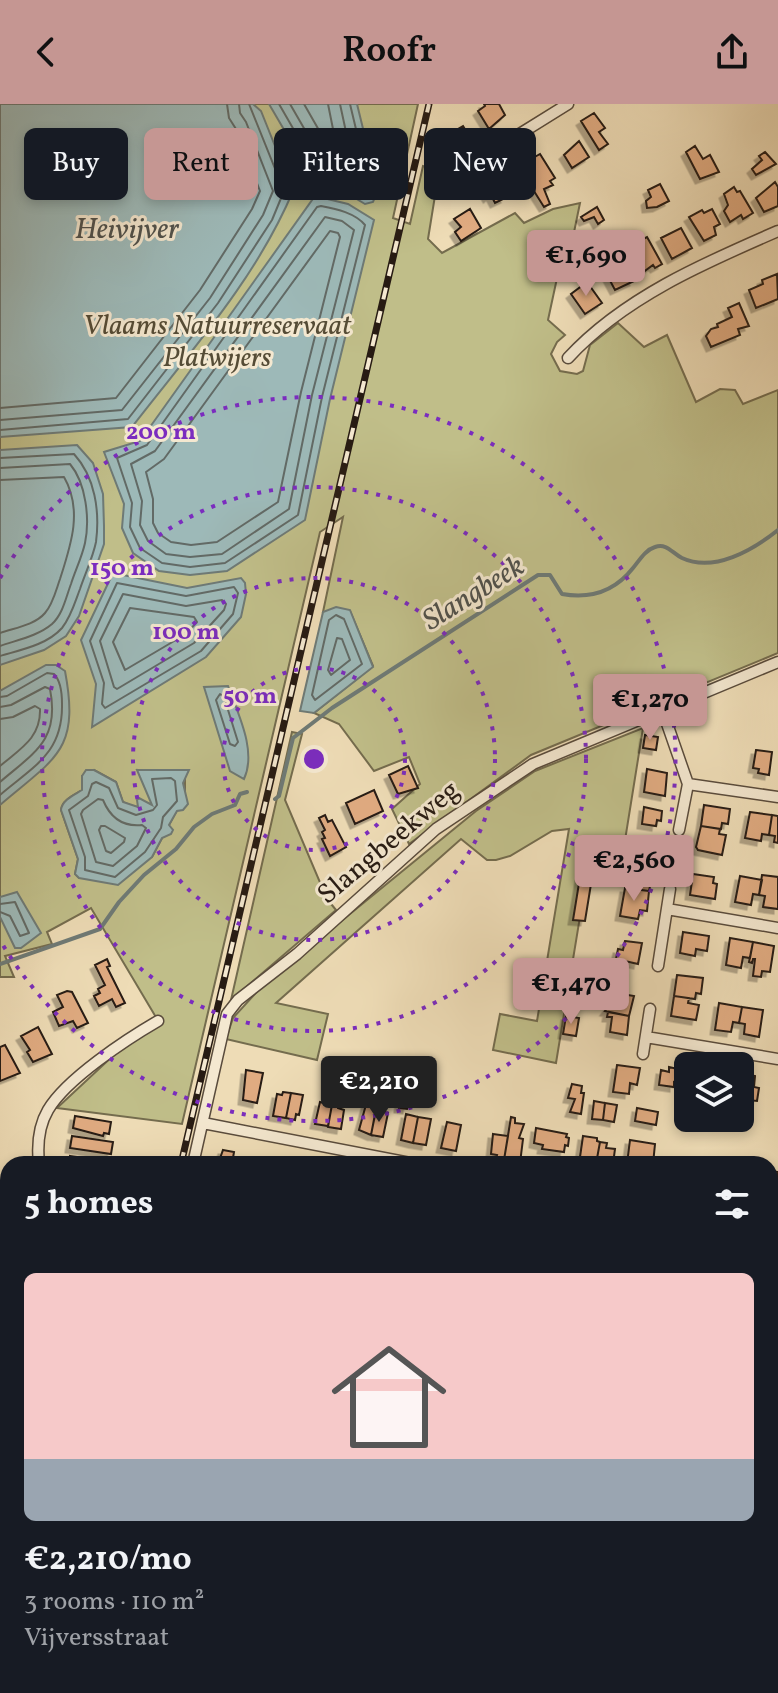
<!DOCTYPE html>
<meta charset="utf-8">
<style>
:root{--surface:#171b24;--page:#242831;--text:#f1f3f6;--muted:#9ea1a6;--line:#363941;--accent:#c59692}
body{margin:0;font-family:Vollkorn,serif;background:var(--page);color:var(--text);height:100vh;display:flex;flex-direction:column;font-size:30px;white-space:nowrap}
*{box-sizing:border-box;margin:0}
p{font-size:26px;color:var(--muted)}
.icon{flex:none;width:44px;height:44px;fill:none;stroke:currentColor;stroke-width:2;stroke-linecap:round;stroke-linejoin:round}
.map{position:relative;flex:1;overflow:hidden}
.details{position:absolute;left:0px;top:1052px;width:778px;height:538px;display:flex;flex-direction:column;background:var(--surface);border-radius:24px 24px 0 0;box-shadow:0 4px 12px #0003}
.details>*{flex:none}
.hud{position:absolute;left:24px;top:24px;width:730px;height:72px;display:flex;gap:16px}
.fabs{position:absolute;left:674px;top:948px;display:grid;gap:16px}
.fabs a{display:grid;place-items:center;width:80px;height:80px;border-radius:12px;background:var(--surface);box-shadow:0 4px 12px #0003;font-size:40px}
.price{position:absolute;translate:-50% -68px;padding:0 18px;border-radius:8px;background:var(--accent);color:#111;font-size:26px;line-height:52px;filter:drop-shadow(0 2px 4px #0008)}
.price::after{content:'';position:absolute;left:50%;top:48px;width:24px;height:18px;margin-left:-12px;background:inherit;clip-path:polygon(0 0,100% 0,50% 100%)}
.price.active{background:#222;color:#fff}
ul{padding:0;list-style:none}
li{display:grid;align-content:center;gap:16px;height:424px;padding:0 24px}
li+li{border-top:2px solid var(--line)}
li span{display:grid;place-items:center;height:248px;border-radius:12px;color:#555}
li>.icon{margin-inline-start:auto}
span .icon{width:144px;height:144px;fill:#fffc;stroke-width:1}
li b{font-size:34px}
h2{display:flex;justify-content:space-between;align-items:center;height:96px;padding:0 24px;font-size:34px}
.tag{padding:0 28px;border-radius:12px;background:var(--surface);box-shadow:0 4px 12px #0003;font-size:28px;line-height:72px}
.tag.active{background:var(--accent);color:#111}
header{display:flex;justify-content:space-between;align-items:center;height:104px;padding:0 24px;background:var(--accent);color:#111;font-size:36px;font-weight:600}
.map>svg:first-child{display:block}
</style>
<header><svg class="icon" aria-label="back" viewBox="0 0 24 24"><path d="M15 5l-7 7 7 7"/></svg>Roofr<svg class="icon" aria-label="share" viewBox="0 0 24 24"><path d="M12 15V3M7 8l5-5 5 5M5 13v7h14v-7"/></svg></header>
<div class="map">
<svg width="778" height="1589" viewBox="0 0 778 1589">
<defs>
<filter id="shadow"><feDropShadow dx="-4.5" dy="4.5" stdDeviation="0" flood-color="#0004"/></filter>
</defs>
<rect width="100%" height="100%" fill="#eedcb6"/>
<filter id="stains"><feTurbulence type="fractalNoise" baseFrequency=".0025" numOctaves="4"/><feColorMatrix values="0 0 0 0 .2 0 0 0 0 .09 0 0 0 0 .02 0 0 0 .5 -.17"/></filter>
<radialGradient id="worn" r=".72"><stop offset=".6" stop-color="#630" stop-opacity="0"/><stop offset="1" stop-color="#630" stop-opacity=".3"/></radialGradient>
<path fill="#c0be89" stroke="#746c4e" stroke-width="2" fill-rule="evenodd" d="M0,0H418L393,114L410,120L423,62L439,67L428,135L442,149L515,109L524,119L553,105L580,99L572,138L565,137L548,216L565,231L557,238L551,250L560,267L577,270L583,267L590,241L618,219L644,243L667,231L696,298L720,285L735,286L743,300L778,286V549L531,651L409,740L392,705L420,680L409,653L374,667L339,620L314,609L373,562L350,507L323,508L343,413L320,428L182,1020L57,1004L116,949L160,920L91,804L47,828L52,840L5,852L14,873H0ZM94,666L116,678L123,698L134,703L153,701L138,666L185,673V691L152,753L79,774L75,770L78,755L61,706C62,696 74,691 82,686V672Z
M643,624L618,780L586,776L556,959L493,946L500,910L537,917L569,725L552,727L510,752L496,756H487L461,735L276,899L328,910L317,956L226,935L233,914L263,881L476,707L535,667Z
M292,628L302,630L285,696L327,795L336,806L231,896Z
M770,1219L778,1220V1589H54L57,1582H770Z"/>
<path fill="#9db9b8" stroke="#6e7a76" stroke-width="2" d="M0,0H253L261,7L293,87C256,175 190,248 132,323L0,333Z
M269,0H357L378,86L373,98L365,100L307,65Z
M315,92L348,100L374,116L330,295L305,416L227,467L190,471L159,467L133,449L122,424L124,400L104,348L140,337Z
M77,341L93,359L103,390L104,422V440L79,512L66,532L44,546L0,561V346Z
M113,469L187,484L241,474L245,479L246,490L241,513L206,553L92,623L96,580L81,536Z
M336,503L350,506L373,563L314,609L300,607L323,508Z
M46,561H56L65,567C80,647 56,653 0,701V587Z
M228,582C238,610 257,647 244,675L230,667L204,583Z
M86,666H94L116,678L123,698L138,703L137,696L139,694L152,701L137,666H189L183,679L188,700L183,706L177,707L169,721L173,726L171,730L162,734L152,753L118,781L79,774L75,770L78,755L61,706C62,696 74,691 82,686V672Z
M17,788L41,829L21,844H15L0,813V793Z"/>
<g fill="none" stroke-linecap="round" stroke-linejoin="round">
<path stroke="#626a66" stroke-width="2" d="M279,0L313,59L366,90L370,84L350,0
M290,0L320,52L351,69L354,65L340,0
M304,0L328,42L333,44L336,40L328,0
M321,102C337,105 355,109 365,121L322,293L298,411L225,459L190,463L162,459L140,444L130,423L132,399L117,354L147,341L317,103Z
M325,113L342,117L354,126L312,291L289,405L222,450L190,453L166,450L148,437L140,421L142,397L131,360L155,347Z
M330,127L338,129L340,133L301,288L278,398L217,438L191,441L171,438L158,429L153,419V395L146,368L164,355Z
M0,304L116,294L200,186L252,105L260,87L236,25L229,14L227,0
M0,316L122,306L210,194L263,111L273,87L246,18L240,9L239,0
M0,326L128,315L218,199L272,116L284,87L249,0
M0,354L74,350C95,373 100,407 96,438C93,453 85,470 80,485C75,498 71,513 62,524C47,541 20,546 0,552
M0,364L70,360C86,379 90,415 85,439C82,453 75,467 71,480C66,493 63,510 52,520C38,532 17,536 0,542
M0,376L64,373C83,406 71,441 60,475C56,486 53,500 45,509C35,521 14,524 0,529
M117,479L186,492L234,483L238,489L233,510L201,547L105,604L102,600L104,579L90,537Z
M123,490L186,502L222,496L226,500L224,506L194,539L117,585L114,583L100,537Z
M130,504L194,513L197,518L186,530L125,566L113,538Z
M336,511L344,515L362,560L315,596L312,591L329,516Z
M337,534L342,535L350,556L331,571L328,566Z
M220,590L224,593L238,638L235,642L230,640L216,596Z
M0,593L7,592L47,569L54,570C61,577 62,589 62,600C63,649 34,662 0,691
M0,603L11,601L45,583L50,585C60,636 35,648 0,678
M0,615L13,613L35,602L40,605C41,634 20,645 0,662
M171,674L175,677L177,697L163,713L161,724L145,748L115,773L85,766V753L69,706L88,692L92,680L96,678L109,684L118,704L136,711L153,706L157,701L152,675Z
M98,695L103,696C110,713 123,723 142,721L146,724L137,742L113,762L96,758L81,710L83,706Z
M101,722H105L125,734L124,738L111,749L106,747L99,726Z
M0,800L15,798L29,829L20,832L10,812L0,808"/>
<path stroke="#6e7a76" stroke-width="4" d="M275,695L279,692L293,634L332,604L538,471H550L562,490C590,495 615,487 633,464C639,457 645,446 655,443C667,439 672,449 682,454C714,469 753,446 778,426
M0,860L100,825L119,798L144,771L176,745L194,723L212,710L235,701L240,690L247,688
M770,1523L778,1524
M378,1589L379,1582"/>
</g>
<path fill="#e0ab81" stroke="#271b13" stroke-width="2" filter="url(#shadow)" d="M484,0H499L505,11L489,25L478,7L485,2Z
M594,9L605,24L599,28L608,40L599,46L581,17Z
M463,22L471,35L452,47L444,33Z
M579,37L589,53L572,64L564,51Z
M695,42L703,55L710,51L719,68L700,75L686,48Z
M765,48L776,60L756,71L752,65L762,56L759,52Z
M540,50L555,74L550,77L553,81L544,85L550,100L544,103L527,76L533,73L524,59Z
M491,71L505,94L495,99L491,91L488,94L479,79Z
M775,78L778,83V102L764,108L756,94Z
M660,80L669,97L657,103L647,104L646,97L651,93L648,86Z
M734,83L737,88L740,87L753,109L743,115L741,111L730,118L724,107L728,101L724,90Z
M597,103L604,116L598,120L594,113L584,117L581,113Z
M470,105L481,124L461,137L455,128L461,123L454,115Z
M712,105L720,120L714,123L716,131L704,137L689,113L702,106L704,109Z
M681,124L692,144L672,155L661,134Z
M647,133L662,160L655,164L653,161L642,169L628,143Z
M625,161L634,177L615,186L607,171Z
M777,170L778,195L756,204L749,186L763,180L762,176Z
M587,178L602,199L585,210L571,190Z
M739,199L749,222L738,225L740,231L711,243L706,232L711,225L718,223L717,220L732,213L728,204Z
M645,631L658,633L656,646L643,644Z
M756,646L772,648L769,671L758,669L759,665L753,664Z
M408,662L418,684L398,690L389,671Z
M647,665L667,669L665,692L644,688Z
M374,686L383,707L355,720L346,699Z
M704,701L730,705L728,720L722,719L721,725L701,722Z
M644,703L662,707L661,717L657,716L656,722L642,720Z
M750,708L772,711L769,731L762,730L761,737L745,734Z
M325,711L328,718L332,716L346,743L330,752L322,735L325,734L322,728L325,726L319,714Z
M772,711L778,712V739L774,738L775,732L769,731Z
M701,722L720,725L719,730L726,731L722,751L698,746L696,743Z
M636,765L653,768L649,787L634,785Z
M693,770L714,773L713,779L717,780L715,795L690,791Z
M762,771L778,773V805L763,803L765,792L759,791Z
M740,772L762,776L759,791L753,790L751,801L735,798Z
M580,773L588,775L587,780H591L585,817L573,816Z
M625,784L649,787L647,807L640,806L638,815L620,812Z
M683,828L709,832L707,847L696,845L695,852L680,849Z
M730,834L753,838L750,854L743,853L741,864L726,861Z
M625,837L642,839L638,860L616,855L618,845L623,846Z
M753,838L774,842L770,868L762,867L761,873L753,872L755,855H753L752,859L749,858Z
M107,855L110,862L107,863L125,899L116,903L112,895L99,902L94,892L100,889L98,885L105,881L95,861Z
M677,871L703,874L701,890L696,889L695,895L674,892Z
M67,887L72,888L88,919L77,924L73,917L59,922L53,908L63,903L57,891Z
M616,889L634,892L629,912L605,907L609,902L614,903Z
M674,892L689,894L688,899L699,901L696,916L671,912Z
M719,899L742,903L739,919L733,918L731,928L715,926Z
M742,903L763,906L759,933L744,930L745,920L739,919Z
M608,908L629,912L627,931L610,928L612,913H607Z
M566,912L579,914L576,932L563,930Z
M38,923L52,950L33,958L27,948L30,946L21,932Z
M5,941L20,969L0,977V943Z
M617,961L640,964L637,981L630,979L629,990L613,988Z
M669,963L682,966L680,979L674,978V983L659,981L661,966L669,968Z
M246,966L263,969L257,999L243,996Z
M740,969L755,972L754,983L759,984L757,997L740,995Z
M572,980L582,982L581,989H584L581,1010L570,1008L575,995L568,994Z
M402,985L410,986L407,1005L399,1004Z
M283,988L291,989L286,1014L273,1012L277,990L282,991Z
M291,989L303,991L299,1011L296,1010L295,1016L286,1014Z
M334,989L343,991L341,1002H338V1004L344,1006L341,1025L328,1023Z
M367,997L377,1000L371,1031L359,1026Z
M594,997L605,999L603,1016L592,1015Z
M320,998L332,1001L328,1022L315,1020Z
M605,999L617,1001L614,1018L603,1016Z
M637,1004L658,1008L656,1021L635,1017Z
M376,1006L388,1009L383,1033L371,1031Z
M406,1010L418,1013L413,1039L401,1036Z
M75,1012L111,1018L109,1030L104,1029L103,1032L73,1024Z
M418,1013L431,1015L426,1041L413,1039Z
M511,1013L515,1014V1019L524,1020L519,1034L523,1035L520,1059L504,1056Z
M447,1018L461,1021L456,1047L441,1044Z
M536,1024L567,1030L566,1033L569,1034L568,1042L565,1041L564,1048L542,1045L543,1041L534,1039Z
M493,1030L508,1032L504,1056L496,1054L497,1051L491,1050Z
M72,1032L113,1038L111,1050L70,1044Z
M583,1032L597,1034V1037L600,1038L596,1060H579Z
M630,1036L655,1040L653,1060H627Z
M600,1038L607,1039L606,1044L615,1045L613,1060H596Z
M223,1046L234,1048L232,1060H218Z
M70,1052L99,1056L98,1060H69Z
M771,1067L778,1068V1096L770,1094Z
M8,1192V1221L1,1222L0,1193Z"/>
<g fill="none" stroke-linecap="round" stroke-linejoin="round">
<defs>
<path id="street" d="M436,82L568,0
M568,254C623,194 704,159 778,127
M663,608L688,680L679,726
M688,680L778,693
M667,805L778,824
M658,862L670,785
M646,933L778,955
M643,950L650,905
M203,1019L415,1060
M39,1060C37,1041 38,1023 48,1006C66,975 127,935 158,917
M193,1060L227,910L238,896L297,850L436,725L533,660L778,558
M770,1116L778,1117
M0,1289L8,1286
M35,1589L38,1582"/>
</defs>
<use href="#street" stroke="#594b3c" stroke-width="13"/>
<use href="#street" stroke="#f4e8d0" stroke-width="10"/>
<defs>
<path id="rail" d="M181,1060L429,0
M24,1589L27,1582"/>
</defs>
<use href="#rail" stroke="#271b13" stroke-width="7"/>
<use href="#rail" stroke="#f4e8d0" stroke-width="4" stroke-dasharray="12" stroke-linecap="butt"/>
</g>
<g fill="none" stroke="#7b2cbf" stroke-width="4" stroke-dasharray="4 8">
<circle cx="314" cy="655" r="91"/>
<circle cx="314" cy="655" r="181"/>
<circle cx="314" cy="655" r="272"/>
<path d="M0 474A362 362 0 1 1 0 836"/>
</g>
<g text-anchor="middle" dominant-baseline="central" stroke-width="6" stroke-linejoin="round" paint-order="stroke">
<g font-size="28" font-style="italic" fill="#554c36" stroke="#f4e8d0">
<text x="217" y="222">Vlaams Natuurreservaat<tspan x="217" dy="32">Platwijers</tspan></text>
</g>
<g font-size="28" fill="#271b13" stroke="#f4e8d0">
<text transform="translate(389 739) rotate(-40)">Slangbeekweg</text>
</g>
<g font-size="30" font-style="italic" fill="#50524d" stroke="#f4e8d0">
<text x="127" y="126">Heivijver</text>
<text transform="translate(474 490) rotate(-32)">Slangbeek</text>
</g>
</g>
<circle cx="314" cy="655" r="12" fill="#7b2cbf" stroke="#f4e8d0" stroke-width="4"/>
<g font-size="24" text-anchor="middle" font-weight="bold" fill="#7b2cbf" stroke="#f4e8d0" stroke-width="6" stroke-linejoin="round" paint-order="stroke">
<text x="161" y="335">200 m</text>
<text x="122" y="471">150 m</text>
<text x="186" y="535">100 m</text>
<text x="250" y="599">50 m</text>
</g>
<rect width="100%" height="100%" filter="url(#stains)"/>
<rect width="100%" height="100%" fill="url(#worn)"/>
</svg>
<div class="fabs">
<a><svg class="icon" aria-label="layers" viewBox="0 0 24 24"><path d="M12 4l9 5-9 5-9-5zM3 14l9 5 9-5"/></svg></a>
</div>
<b class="price" style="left:586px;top:194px">€1,690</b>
<b class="price" style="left:650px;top:638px">€1,270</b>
<b class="price" style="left:634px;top:799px">€2,560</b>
<b class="price" style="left:571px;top:922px">€1,470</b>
<b class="price active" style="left:379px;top:1020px">€2,210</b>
<div class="hud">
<a class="tag">Buy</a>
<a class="tag active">Rent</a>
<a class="tag">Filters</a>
<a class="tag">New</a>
</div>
<section class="details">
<h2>5 homes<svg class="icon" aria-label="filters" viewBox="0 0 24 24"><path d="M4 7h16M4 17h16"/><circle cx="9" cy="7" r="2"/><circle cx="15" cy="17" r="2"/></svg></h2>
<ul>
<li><span style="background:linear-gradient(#f6c9c9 75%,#9aa5b1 0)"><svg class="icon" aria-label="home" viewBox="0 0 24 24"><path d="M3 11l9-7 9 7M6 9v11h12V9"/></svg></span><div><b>€2,210/mo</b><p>3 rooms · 110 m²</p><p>Vijversstraat</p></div></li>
</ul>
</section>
</div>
